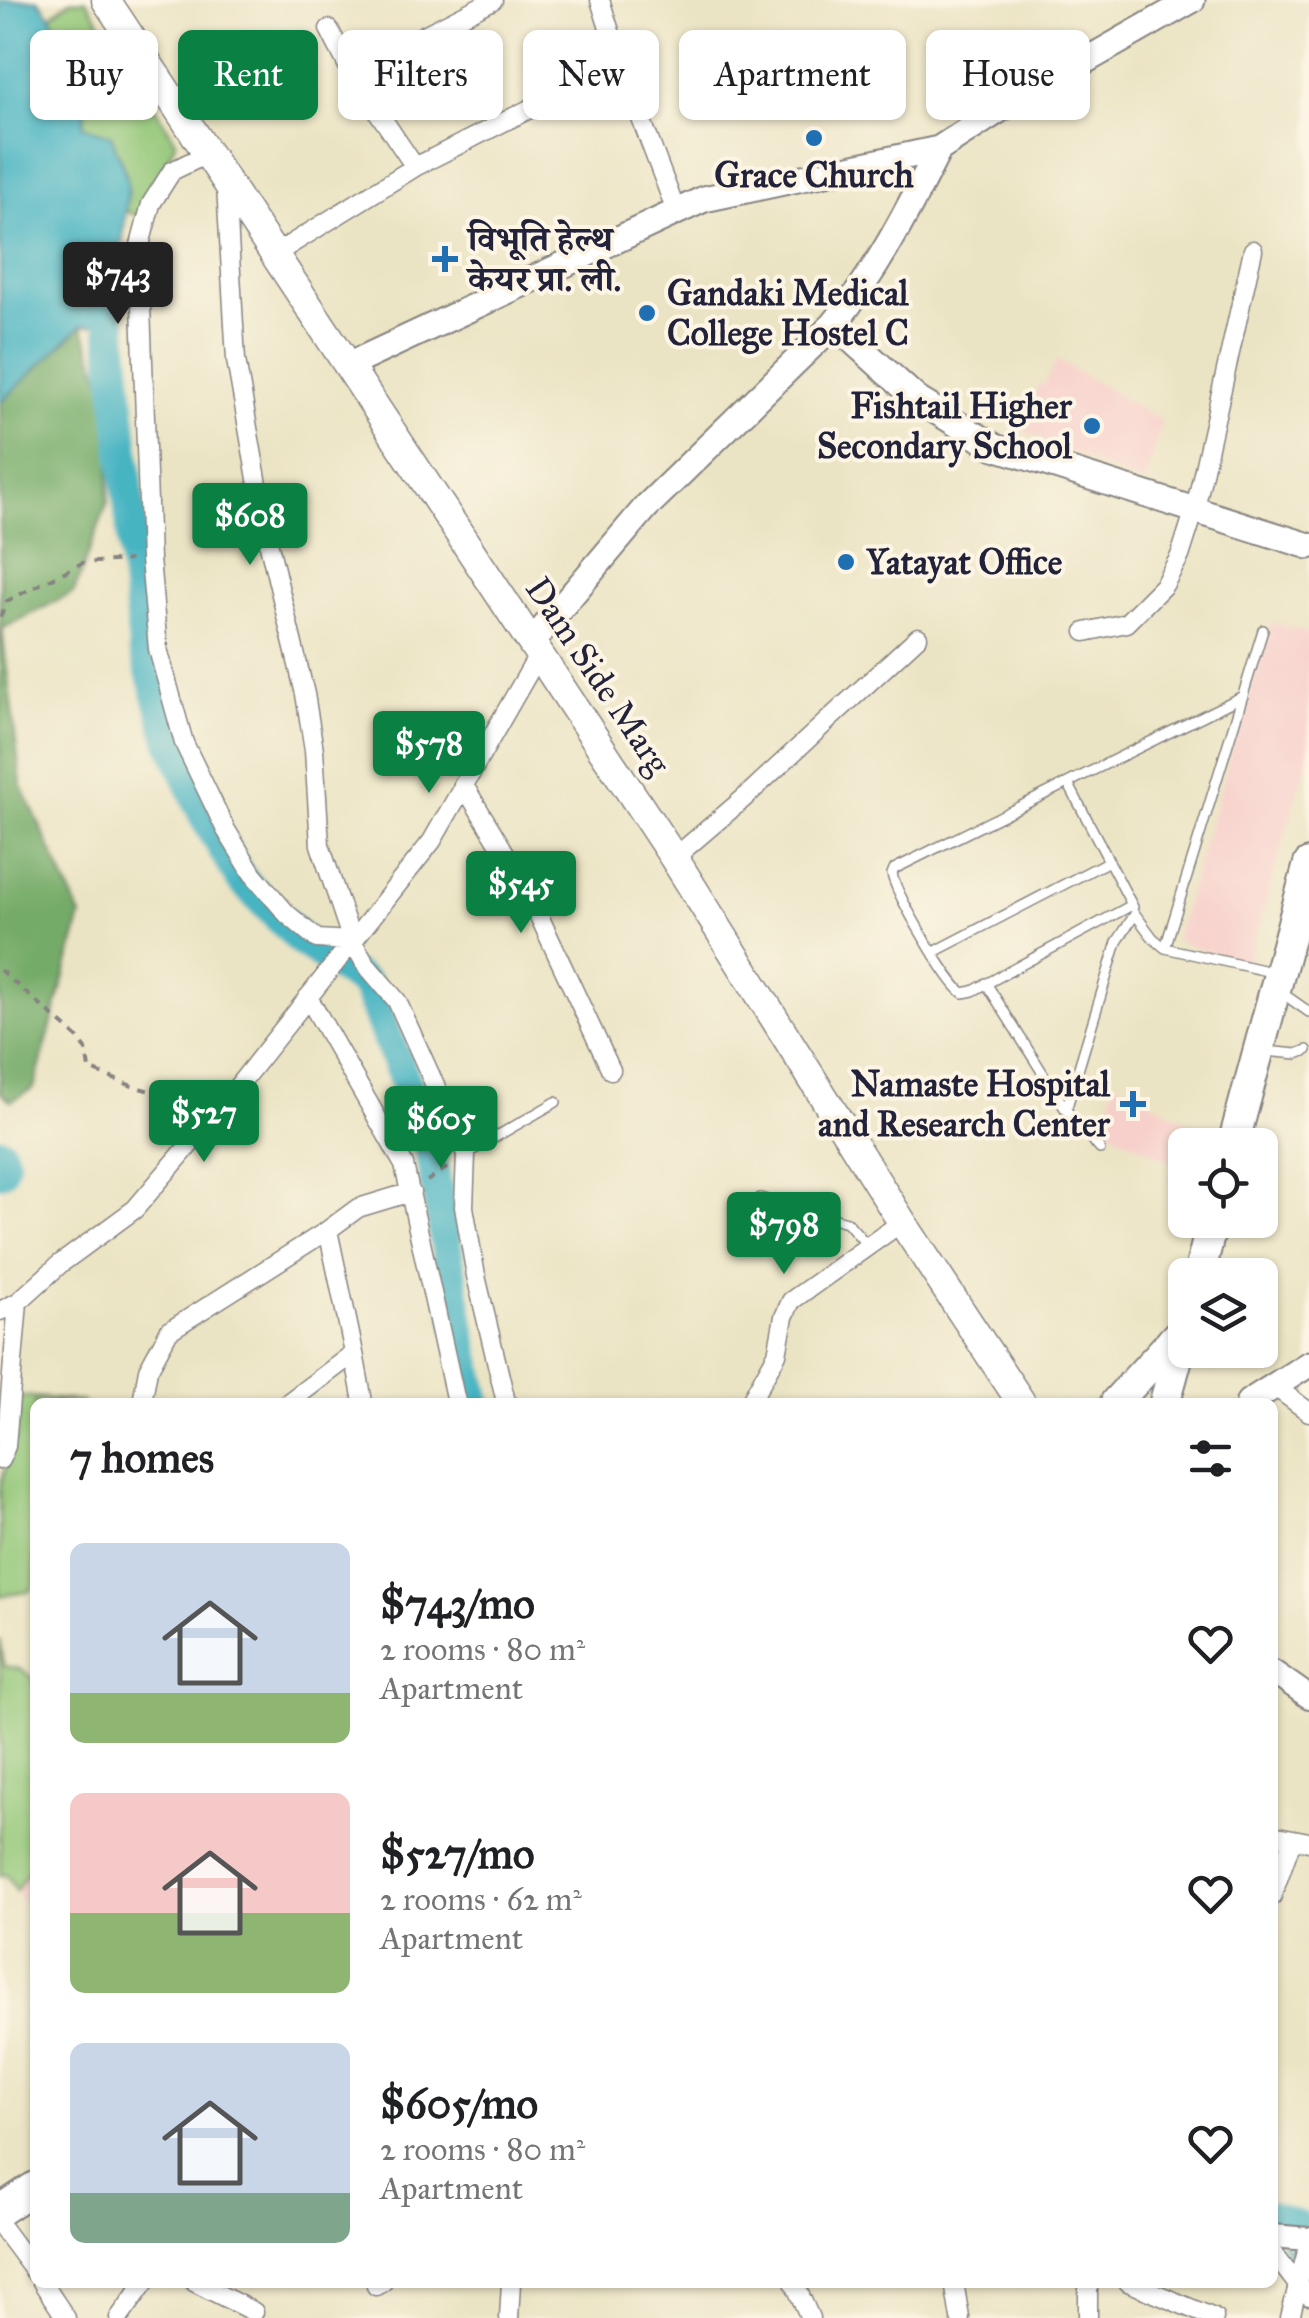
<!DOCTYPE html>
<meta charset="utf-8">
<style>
:root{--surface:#fff;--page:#f6f6f6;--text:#202124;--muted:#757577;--accent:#0b8043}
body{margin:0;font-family:"IM FELL Great Primer","Noto Serif Devanagari",serif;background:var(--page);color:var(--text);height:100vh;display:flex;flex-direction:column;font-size:38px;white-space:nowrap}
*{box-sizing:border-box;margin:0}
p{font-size:32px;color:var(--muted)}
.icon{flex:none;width:55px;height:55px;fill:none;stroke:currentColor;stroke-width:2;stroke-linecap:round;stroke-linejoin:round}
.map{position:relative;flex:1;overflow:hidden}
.drawer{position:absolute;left:30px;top:1398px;width:1248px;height:890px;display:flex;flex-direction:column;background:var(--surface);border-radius:15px;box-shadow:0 2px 8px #0004}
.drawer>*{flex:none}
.banner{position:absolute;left:30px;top:30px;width:1250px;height:90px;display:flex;gap:20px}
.controls{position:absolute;left:1168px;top:1128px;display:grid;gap:20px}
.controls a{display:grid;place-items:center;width:110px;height:110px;border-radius:15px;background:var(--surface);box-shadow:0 2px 8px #0004;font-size:50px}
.price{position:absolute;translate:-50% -85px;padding:0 22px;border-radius:10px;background:var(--accent);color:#fff;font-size:32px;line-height:65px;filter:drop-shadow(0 2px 5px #0008)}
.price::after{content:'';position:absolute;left:50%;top:60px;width:30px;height:22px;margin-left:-15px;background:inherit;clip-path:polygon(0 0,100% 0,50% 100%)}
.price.current{background:#222;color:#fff}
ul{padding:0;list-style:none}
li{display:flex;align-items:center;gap:30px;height:250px;padding:0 40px}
li span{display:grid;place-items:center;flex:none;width:280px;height:200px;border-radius:15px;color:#555}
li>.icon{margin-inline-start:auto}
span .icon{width:120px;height:120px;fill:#fffc;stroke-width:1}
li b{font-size:42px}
h2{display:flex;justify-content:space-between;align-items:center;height:120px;padding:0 40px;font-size:42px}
.pill{padding:0 35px;border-radius:15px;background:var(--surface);box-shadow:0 2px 8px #0004;font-size:35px;line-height:90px}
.pill.current{background:var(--accent);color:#fff}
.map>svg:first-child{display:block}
</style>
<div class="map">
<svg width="1309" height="2318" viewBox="0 0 1309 2318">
<rect width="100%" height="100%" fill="#fcf5e5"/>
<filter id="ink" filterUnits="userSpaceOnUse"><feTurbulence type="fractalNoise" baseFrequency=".01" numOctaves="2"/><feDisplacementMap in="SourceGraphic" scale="20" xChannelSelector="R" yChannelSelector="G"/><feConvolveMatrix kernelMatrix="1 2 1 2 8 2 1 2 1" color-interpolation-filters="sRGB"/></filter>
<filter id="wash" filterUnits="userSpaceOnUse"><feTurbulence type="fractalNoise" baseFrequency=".0048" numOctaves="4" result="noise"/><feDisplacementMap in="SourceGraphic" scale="40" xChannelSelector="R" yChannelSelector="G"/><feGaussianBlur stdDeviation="2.25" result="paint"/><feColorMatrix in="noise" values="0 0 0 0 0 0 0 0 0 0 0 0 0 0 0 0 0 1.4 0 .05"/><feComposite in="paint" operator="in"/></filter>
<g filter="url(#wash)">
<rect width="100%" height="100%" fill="#ebe4c4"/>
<path fill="#f7d0cb" d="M1057,360L1162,421L1144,485L1023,431L1038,384L1043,385Z
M1271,622L1309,633V754L1247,965L1174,940Z
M1115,1081L1213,1135L1206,1145H1185V1169L1103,1127Z
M35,1861V1930L16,1891Z"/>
<path fill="#92c677" stroke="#5a7459" stroke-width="2.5" d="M71,0H86L176,141L141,217L125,211L128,191L83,126L51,16Z
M21,1396L85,1402H35V1586L28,1592L0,1596V1486L16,1434Z
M0,1639L4,1666L20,1669L35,1679V1861L16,1891L7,1875L0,1876Z"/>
<path fill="#75ab68" stroke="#4c6652" stroke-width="2.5" d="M82,326L113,411L108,501L74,592L2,629L21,784L81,916L34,1088L11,1101L0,1092V403Z"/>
<path fill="#47b4c2" stroke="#346b7e" stroke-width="2.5" d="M0,0H38L51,16L88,94L83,126L111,135L127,177L128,191L121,253L124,325L81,326L0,403Z"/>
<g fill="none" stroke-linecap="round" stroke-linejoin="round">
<path stroke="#47b4c2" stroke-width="5" d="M1283,2244L1293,2257"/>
<path stroke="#47b4c2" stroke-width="20" d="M1272,2211L1301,2221"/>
<path stroke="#47b4c2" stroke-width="32" d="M111,325L144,649L171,739L206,819L241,879L302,941L366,985L428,1137L463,1348L476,1402
M0,1152L4,1161L0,1171"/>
</g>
</g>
<g filter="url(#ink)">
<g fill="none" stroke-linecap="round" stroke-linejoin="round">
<defs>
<path id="service" d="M1068,783L1133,907
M1132,905L973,991L963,993C948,983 896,894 892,874L894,869L1243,696
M1165,948L1263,630
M934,952L1109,861
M986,983L1066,1110L1117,942L1135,914L1153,938L1165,948L1276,973
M1282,993L1309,1012
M1265,1051L1297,1054L1307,1050
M1066,1110L1100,1149
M466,1154L556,1102
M760,1198L847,1222L867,1245"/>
<path id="minor" d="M600,0L620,63L676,211
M329,29L351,72L415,167
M351,72L493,0
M209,153L172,171L151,204L139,249L150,559L158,649L184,743L226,830L253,874L287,914L317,939L352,941
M226,186L236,360L268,541L305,694L314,750L320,845L352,941L367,966L397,1001L466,1154L464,1207L476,1276L506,1402
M275,254L415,167L620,63
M1085,632L1126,623L1164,585L1180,556L1195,509L1253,250
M463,784L524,884L611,1070
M674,858L743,799L918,637
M308,997L404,1165L456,1402
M0,1311L18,1302L60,1264L135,1209L219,1110L432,841L539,654
M354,1353L363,1402
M1274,1386L1309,1412
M142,1402L148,1370L169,1331L328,1230
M289,1402L354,1353L328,1230L358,1208L411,1192
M750,1402L777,1354L784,1317L791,1301L902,1222
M0,1460L6,1446L18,1302
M1272,1835L1309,1842
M1272,1896L1292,1840
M0,2225L35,2272
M1309,2244L1298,2285L1309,2296
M1272,2251L1298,2285L1290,2318
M42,2282L66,2318
M194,2282L254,2312
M794,2282L810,2318
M954,2282L960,2318
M1088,2282V2318
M1128,2282L1214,2318
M376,2286L383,2282
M119,2318L145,2282
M509,2318L511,2282"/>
<path id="tertiary" d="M1272,1671L1309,1697
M1272,2236L1309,2239"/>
<path id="secondary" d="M834,324L918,400L995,447L1309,546
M349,365L704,199L939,149L999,110L1192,0
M531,643L646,507L834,324C878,270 908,210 939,149
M1249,1402L1309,1364"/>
<path id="primary" d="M106,0L674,858L902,1222L1021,1402"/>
<path id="trunk" d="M1233,1145L1309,864
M1199,1275L1213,1220
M1116,1402L1185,1327
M1165,1402L1183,1336
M0,2210L35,2187"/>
</defs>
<use href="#service" stroke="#868380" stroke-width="12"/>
<use href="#minor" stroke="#868380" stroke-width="21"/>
<use href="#tertiary" stroke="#868380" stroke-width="26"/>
<use href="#secondary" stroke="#868380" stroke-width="29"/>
<use href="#primary" stroke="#868380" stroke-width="31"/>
<use href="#trunk" stroke="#868380" stroke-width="34"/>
<path stroke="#868380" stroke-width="4" stroke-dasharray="8 8" stroke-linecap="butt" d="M0,617L7,601L82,563L130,560
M0,970L78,1038L86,1049L89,1069L132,1086L201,1105
M427,1181L448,1167"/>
<use href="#service" stroke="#fff" stroke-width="9"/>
<use href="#minor" stroke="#fff" stroke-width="18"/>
<use href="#tertiary" stroke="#fff" stroke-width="22"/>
<use href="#secondary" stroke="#fff" stroke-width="25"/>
<use href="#primary" stroke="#fff" stroke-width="28"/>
<use href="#trunk" stroke="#fff" stroke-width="30"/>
</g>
</g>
<g fill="#1f6fb2" stroke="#fcf5e5" stroke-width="4">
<circle cx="814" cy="138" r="10"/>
<path d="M440 244h10v10h10v10h-10v10h-10v-10h-10v-10h10z"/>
<circle cx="647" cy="313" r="10"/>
<circle cx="1092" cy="426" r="10"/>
<circle cx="846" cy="562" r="10"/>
<path d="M1128 1089h10v10h10v10h-10v10h-10v-10h-10v-10h10z"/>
</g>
<g text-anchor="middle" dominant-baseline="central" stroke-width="8" stroke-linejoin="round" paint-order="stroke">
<g font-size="35" font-weight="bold" fill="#22223b" stroke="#fcf5e5" text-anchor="start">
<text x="814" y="175" text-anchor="middle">Grace Church</text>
<text x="468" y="239">विभूति हेल्थ<tspan x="468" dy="40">केयर प्रा. ली.</tspan></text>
<text x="667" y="293">Gandaki Medical<tspan x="667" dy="40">College Hostel C</tspan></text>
<text x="1072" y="406" text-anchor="end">Fishtail Higher<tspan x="1072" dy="40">Secondary School</tspan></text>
<text x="866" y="562">Yatayat Office</text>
<text x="1110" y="1084" text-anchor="end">Namaste Hospital<tspan x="1110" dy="40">and Research Center</tspan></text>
</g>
<g font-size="35" fill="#22223b" stroke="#fcf5e5">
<text transform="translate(598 676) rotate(56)">Dam Side Marg</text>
</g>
</g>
</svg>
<div class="controls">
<a><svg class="icon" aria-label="locate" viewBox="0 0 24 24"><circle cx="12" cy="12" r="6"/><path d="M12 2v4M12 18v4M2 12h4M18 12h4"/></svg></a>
<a><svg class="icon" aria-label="layers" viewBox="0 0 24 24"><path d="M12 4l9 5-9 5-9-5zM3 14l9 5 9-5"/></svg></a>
</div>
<b class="price current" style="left:118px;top:327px">$743</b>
<b class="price" style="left:250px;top:568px">$608</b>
<b class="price" style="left:429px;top:796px">$578</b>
<b class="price" style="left:521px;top:936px">$545</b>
<b class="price" style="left:204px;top:1165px">$527</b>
<b class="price" style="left:441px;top:1171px">$605</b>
<b class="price" style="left:784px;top:1277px">$798</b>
<div class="banner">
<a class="pill">Buy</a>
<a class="pill current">Rent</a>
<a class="pill">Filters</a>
<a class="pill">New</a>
<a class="pill">Apartment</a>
<a class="pill">House</a>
</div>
<section class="drawer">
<h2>7 homes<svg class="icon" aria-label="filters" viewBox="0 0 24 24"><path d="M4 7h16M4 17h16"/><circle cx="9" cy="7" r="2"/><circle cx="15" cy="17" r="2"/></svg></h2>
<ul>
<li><span style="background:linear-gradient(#c9d6e8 75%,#8fb573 0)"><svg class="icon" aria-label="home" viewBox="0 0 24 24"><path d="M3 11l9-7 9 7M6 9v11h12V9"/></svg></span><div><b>$743/mo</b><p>2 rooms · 80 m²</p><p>Apartment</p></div><svg class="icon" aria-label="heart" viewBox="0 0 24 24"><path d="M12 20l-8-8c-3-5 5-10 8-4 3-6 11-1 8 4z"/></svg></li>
<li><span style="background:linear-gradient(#f6c9c9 60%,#8fb573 0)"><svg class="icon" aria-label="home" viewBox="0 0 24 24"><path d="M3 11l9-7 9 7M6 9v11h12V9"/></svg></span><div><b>$527/mo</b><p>2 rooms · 62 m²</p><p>Apartment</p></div><svg class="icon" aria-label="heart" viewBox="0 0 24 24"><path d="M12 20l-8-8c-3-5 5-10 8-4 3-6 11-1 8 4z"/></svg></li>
<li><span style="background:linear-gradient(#c9d6e8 75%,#7fa58c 0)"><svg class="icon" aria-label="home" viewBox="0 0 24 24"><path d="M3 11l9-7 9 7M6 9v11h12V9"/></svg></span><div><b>$605/mo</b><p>2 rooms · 80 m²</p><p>Apartment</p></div><svg class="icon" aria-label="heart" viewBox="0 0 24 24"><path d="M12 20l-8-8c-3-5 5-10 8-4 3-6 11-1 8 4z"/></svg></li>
</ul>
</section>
</div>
